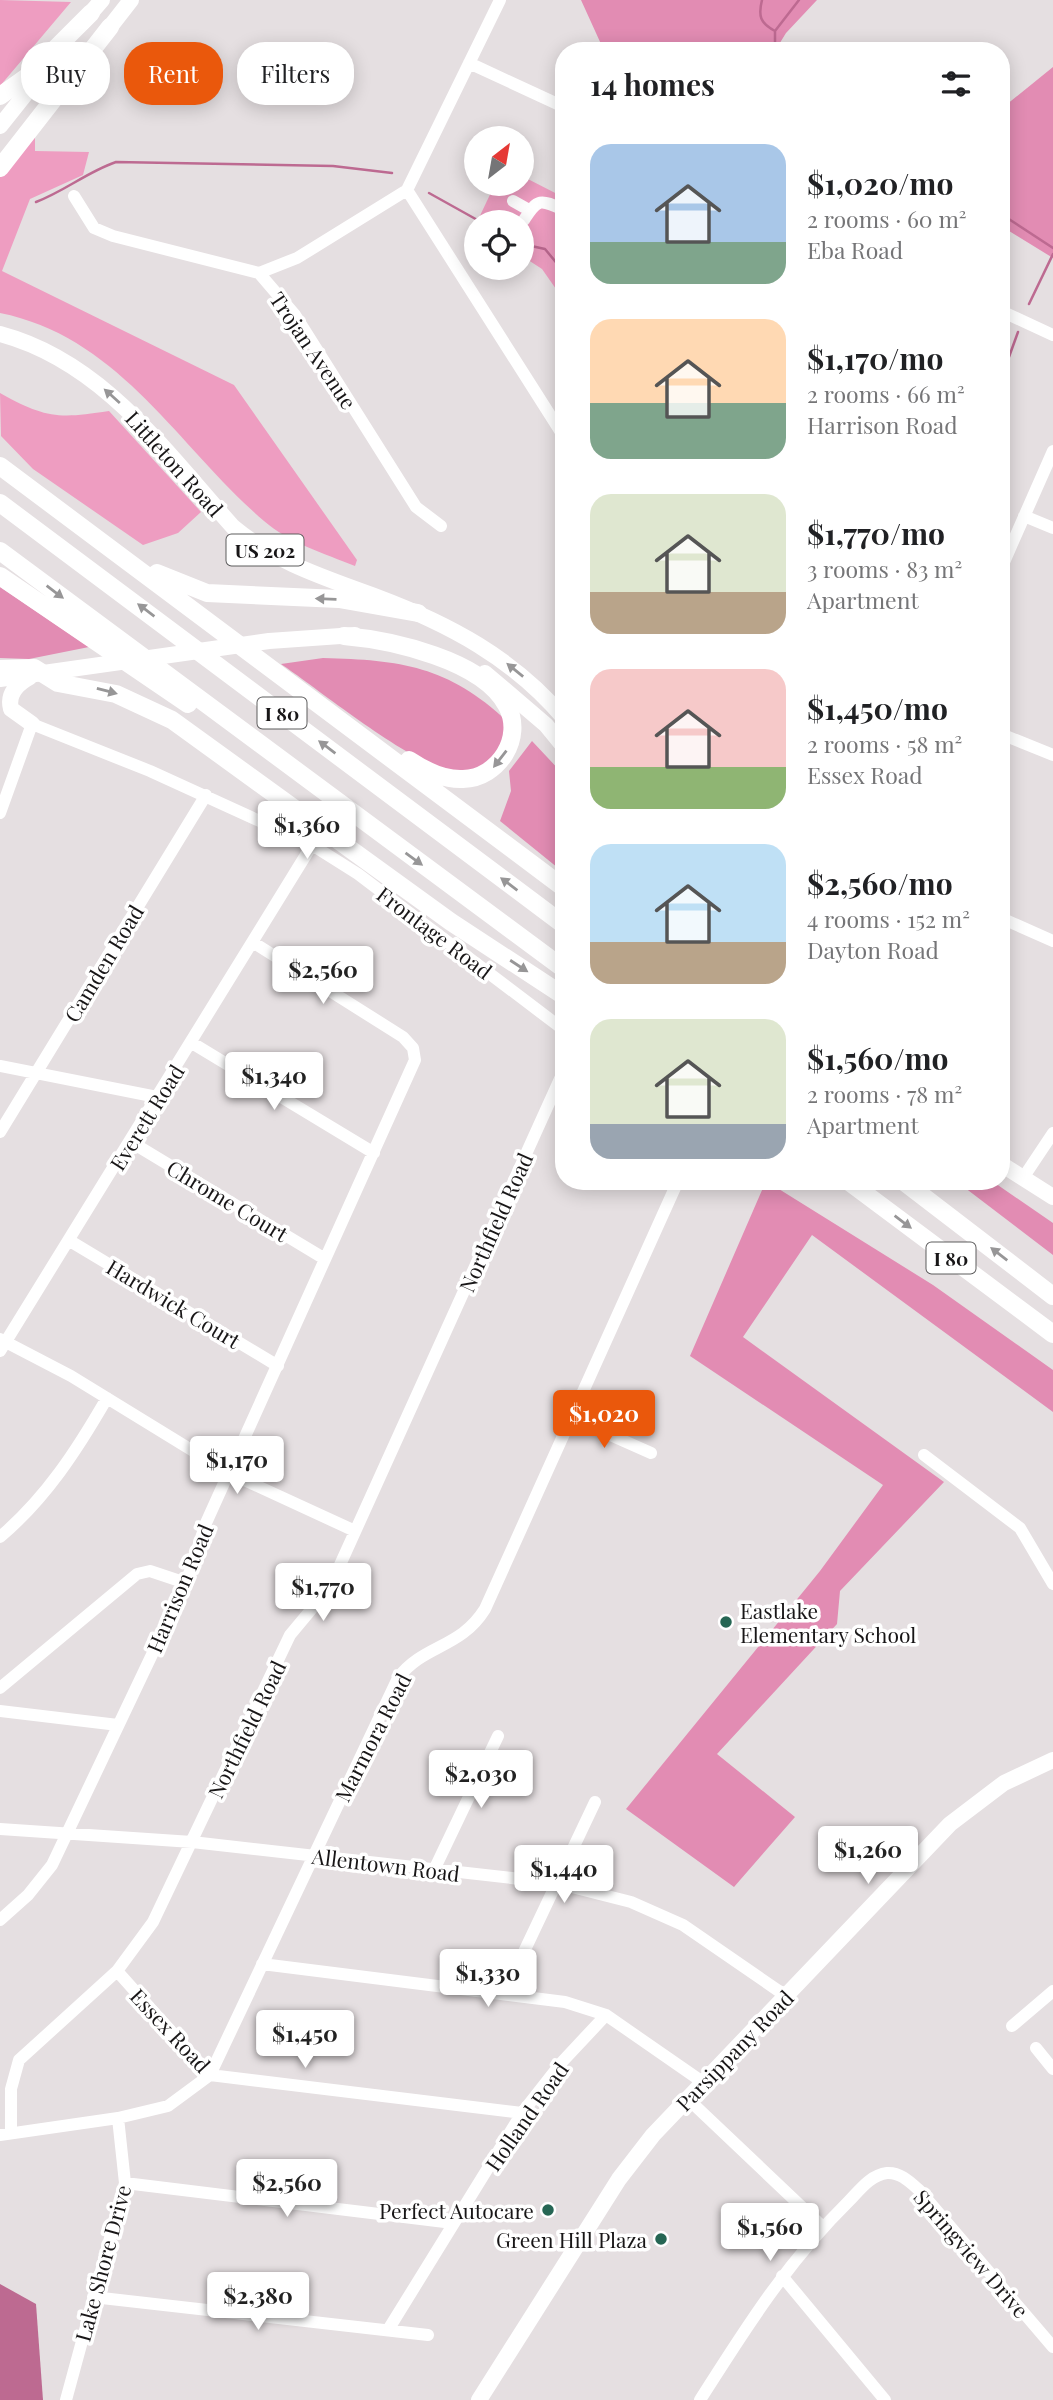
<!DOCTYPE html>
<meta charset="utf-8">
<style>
:root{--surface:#fff;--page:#f2f2f2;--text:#202124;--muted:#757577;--accent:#ea580c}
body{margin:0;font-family:"Playfair Display",serif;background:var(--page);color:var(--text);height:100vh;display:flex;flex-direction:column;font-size:26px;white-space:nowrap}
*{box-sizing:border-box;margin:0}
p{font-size:23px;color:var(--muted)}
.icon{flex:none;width:38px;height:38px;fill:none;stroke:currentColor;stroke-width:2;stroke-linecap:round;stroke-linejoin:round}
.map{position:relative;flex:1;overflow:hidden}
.details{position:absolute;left:555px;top:42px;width:455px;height:1148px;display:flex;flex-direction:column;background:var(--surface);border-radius:28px;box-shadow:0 4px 18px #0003}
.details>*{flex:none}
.banner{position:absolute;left:21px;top:42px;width:429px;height:63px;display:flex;gap:14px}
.needle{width:46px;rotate:31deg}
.tools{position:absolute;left:464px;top:126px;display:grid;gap:14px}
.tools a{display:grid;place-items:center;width:70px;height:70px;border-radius:50%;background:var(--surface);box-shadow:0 4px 18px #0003;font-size:35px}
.price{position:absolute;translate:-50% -60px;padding:0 16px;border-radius:7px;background:#fff;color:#222;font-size:23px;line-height:46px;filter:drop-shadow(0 2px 4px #0008)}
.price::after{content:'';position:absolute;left:50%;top:42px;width:21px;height:16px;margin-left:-10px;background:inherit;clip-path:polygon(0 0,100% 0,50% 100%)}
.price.current{background:var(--accent);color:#fff}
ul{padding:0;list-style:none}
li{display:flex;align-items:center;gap:21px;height:175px;padding:0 35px}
li span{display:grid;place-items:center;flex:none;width:196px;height:140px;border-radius:21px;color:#555}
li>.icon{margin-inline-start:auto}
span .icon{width:84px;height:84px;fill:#fffc;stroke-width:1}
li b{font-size:30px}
h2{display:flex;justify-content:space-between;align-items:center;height:84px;padding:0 35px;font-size:30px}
.pill{padding:0 24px;border-radius:28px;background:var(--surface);box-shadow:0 4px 18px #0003;font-size:24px;line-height:63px}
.pill.current{background:var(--accent);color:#fff}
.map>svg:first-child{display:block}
</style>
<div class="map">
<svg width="1053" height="2400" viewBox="0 0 1053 2400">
<rect width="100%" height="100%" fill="#e5dfe1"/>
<path fill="#ee9dc1" d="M0,0L71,2L0,86Z
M35,137V151L89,152L83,175L30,199L2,271L234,385L357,560L355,566C325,554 288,542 264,521C178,447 120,337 0,313V162Z
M522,176L563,197V299L542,269L522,256V222H477L495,184H522Z
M0,393C45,418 58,419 109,411L201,512L178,533L143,545L33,469L1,436Z"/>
<path fill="#e28cb3" d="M581,0H817L786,33L778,46L779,51H615L601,44Z
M1053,67V258L1001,226V109Z
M0,587L89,647L29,659L0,658Z
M323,658C401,660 448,666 507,721C504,749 491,774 459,773C420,772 317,688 281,664Z
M532,741L563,774V872L500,821L511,791L509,771Z
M766,1181L933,1285L1053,1370V1412L812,1235L743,1337L944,1482L840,1591L837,1624L717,1754L795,1817L734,1887L626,1809L820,1571L883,1485L690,1356Z
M956,1181H992L1053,1223V1255Z"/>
<path fill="#bd6a91" d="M0,2284L36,2304L43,2400H0Z"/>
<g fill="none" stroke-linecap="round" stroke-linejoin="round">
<path stroke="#bd6a91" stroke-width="2.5" d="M762,0C758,16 760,23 775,31
M775,51V31L799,0
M429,193L481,222
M36,202C65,191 87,172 116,162L333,166L392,173
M1001,214L1053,248
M522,244L545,249L564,272
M1029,304L1053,254
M1001,379L1018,332"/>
<path stroke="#fff" stroke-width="12" d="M469,63L564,107
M407,190L564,437
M74,196L94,228L113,236L259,273L295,315L416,507L441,526
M513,201L529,210
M524,220C538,198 540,199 564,210
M259,273L297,258L407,190L500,0
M1001,311L1053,335
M1024,516L1053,528
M1001,569L1053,451
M1001,734L1053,755
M0,813L32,724L150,771L312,845L358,874L564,1030
M1001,918L1053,941
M192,1043L374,1153
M0,1066L157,1097
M0,1132L206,795
M131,1142L325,1259
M1023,1178L1053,1133
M70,1241L278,1366
M0,1339L71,1376L229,1473L355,1531
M0,1351L312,845
M570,1417L651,1453
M924,1455L1020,1528L1053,1584
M0,1537C46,1498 77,1450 107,1398
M0,1688L137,1574L150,1571L186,1583
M0,1711L118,1725
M0,1829L192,1842L556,1883L631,1902L683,1925L786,1996
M434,1870L498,1736
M0,1920L28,1895L52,1865L186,1583L206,1523L415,1060L413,1048L403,1037L254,943
M262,1964L565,2002L606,2015L704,2083
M117,1971L210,2075L522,2113
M504,1994L595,1802
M1012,2026L1053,1991
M1036,2048L1053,2069
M688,2099L823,2227
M118,2118L168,2106L210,2075L398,1678C424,1644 460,1649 485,1609L678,1181
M11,2133V2089L19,2060L117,1971L153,1922L290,1635L330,1587L564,1070
M0,2135L118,2118L125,2183L66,2400
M125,2183L453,2223
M782,2276L885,2400
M93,2297L428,2335
M388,2330L522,2113L562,2062L606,2015
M700,2400C745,2329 788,2261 848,2202C859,2191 870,2175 887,2173C900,2172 910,2182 919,2190L1053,2347"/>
<path stroke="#fff" stroke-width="16" d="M82,23L102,0
M110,27L131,0
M0,126L51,62
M0,334C102,361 166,452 233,527C276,563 326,578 377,597C449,624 513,658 564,718
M485,673L546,725L564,747
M30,677C17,684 7,694 11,709L32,724
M0,679L269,641L355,635
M1001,1164L1053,1197
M479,2400L619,2179L653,2135L950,1824L1004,1783L1053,1760"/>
<path stroke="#fff" stroke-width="18" d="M0,96L28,76L91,13
M0,168L110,27
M0,466L564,888
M0,503L564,925
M0,551L564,969
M157,573L207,593L339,599L418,613
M0,576L188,704
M344,636C391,640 483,660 507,706C524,737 499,778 463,779C444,780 424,770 409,760
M0,669L34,668L58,683L116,694L172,720L451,922L564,996
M848,1181L1053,1334
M903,1181L1053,1296"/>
</g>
<defs><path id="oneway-solid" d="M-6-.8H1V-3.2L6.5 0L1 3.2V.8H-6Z" transform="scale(1.75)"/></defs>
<g fill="#979697">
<use href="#oneway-solid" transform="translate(112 396) rotate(-138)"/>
<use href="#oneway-solid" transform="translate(55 592) rotate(37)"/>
<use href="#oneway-solid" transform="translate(326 599) rotate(-178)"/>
<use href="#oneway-solid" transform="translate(146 610) rotate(-143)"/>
<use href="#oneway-solid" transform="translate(515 670) rotate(-141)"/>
<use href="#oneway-solid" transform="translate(107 691) rotate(15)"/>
<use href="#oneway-solid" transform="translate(327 747) rotate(-143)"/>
<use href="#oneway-solid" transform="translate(500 759) rotate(128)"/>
<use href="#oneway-solid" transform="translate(414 859) rotate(36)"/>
<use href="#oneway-solid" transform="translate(509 884) rotate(-143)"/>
<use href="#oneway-solid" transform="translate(519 966) rotate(33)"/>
<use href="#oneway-solid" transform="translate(903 1222) rotate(37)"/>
<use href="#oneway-solid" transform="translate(999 1254) rotate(-142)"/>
</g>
<g fill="#266654" stroke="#fff" stroke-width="2.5">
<circle cx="726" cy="1622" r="7"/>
<circle cx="548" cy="2210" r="7"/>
<circle cx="661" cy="2239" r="7"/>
</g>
<g text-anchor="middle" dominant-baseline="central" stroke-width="7" stroke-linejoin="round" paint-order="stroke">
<g fill="#fff" stroke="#5d5c5d" stroke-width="2">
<rect x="226.5" y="534.5" width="77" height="31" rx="5"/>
<rect x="257.5" y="697.5" width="49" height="31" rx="5"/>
<rect x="926.5" y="1242.5" width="49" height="31" rx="5"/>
</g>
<g font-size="19" font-weight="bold" fill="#181617">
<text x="265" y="550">US 202</text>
<text x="282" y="713">I 80</text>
<text x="951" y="1258">I 80</text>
</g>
<g font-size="21" fill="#181617" stroke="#fff">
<text transform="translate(314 350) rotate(56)">Trojan Avenue</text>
<text transform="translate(175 463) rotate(48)">Littleton Road</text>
<text transform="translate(435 932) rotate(37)">Frontage Road</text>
<text transform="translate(103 963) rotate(-59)">Camden Road</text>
<text transform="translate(146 1117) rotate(-58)">Everett Road</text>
<text transform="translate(228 1200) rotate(31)">Chrome Court</text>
<text transform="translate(495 1222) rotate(-66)">Northfield Road</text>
<text transform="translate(174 1303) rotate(31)">Hardwick Court</text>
<text transform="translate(179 1588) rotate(-67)">Harrison Road</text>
<text transform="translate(246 1729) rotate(-64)">Northfield Road</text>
<text transform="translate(372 1737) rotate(-63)">Marmora Road</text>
<text transform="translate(386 1864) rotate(7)">Allentown Road</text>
<text transform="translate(171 2030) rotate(47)">Essex Road</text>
<text transform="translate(734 2050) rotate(-46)">Parsippany Road</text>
<text transform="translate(526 2116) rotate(-55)">Holland Road</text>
<text transform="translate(972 2253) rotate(49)">Springview Drive</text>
<text transform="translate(102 2263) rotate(-75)">Lake Shore Drive</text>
</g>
<g font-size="21" fill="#181617" stroke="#fff" text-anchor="end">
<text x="740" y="1610" text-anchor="start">Eastlake<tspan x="740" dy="24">Elementary School</tspan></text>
<text x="534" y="2210">Perfect Autocare</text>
<text x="647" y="2239">Green Hill Plaza</text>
</g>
</g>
</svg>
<div class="tools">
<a><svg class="needle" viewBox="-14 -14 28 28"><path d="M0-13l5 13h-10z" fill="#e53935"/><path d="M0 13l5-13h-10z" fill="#757577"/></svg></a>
<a><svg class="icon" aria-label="locate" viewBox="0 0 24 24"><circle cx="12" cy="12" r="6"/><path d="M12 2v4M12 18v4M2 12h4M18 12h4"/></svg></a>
</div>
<b class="price" style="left:307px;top:861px">$1,360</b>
<b class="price" style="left:323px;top:1006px">$2,560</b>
<b class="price" style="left:274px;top:1112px">$1,340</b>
<b class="price current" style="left:604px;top:1450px">$1,020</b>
<b class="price" style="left:237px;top:1496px">$1,170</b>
<b class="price" style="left:323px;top:1623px">$1,770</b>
<b class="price" style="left:481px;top:1810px">$2,030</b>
<b class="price" style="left:868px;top:1886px">$1,260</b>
<b class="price" style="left:564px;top:1905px">$1,440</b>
<b class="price" style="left:488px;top:2009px">$1,330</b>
<b class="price" style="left:305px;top:2070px">$1,450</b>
<b class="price" style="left:287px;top:2219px">$2,560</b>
<b class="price" style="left:770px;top:2263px">$1,560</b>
<b class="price" style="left:258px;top:2332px">$2,380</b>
<div class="banner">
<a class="pill">Buy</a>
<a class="pill current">Rent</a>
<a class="pill">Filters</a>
</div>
<section class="details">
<h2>14 homes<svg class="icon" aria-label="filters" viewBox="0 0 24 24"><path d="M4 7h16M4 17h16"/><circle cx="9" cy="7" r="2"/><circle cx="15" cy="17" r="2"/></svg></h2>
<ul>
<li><span style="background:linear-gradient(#a9c7e8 70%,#7fa58c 0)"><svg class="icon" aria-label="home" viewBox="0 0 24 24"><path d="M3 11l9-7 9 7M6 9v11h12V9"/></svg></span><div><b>$1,020/mo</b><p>2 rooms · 60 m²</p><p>Eba Road</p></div></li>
<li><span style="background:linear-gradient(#ffd9b3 60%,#7fa58c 0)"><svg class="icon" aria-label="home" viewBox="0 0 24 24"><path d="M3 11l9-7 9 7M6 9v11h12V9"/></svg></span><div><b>$1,170/mo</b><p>2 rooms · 66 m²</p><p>Harrison Road</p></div></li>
<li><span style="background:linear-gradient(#dfe7d0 70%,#b9a48a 0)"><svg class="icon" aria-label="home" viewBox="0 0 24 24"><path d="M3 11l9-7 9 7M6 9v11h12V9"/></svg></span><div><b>$1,770/mo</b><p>3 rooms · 83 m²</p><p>Apartment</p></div></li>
<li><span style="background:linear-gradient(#f6c9c9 70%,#8fb573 0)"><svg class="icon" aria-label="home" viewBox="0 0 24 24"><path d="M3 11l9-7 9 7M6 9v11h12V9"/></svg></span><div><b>$1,450/mo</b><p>2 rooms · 58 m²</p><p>Essex Road</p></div></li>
<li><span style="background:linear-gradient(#bfe0f5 70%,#b9a48a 0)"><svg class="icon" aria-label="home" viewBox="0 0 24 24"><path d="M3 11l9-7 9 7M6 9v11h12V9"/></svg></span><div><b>$2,560/mo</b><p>4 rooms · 152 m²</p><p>Dayton Road</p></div></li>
<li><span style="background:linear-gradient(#dfe7d0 75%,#9aa5b1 0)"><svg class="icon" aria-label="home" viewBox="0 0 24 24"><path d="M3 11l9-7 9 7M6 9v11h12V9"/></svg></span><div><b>$1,560/mo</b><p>2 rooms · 78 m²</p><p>Apartment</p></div></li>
</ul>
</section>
</div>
